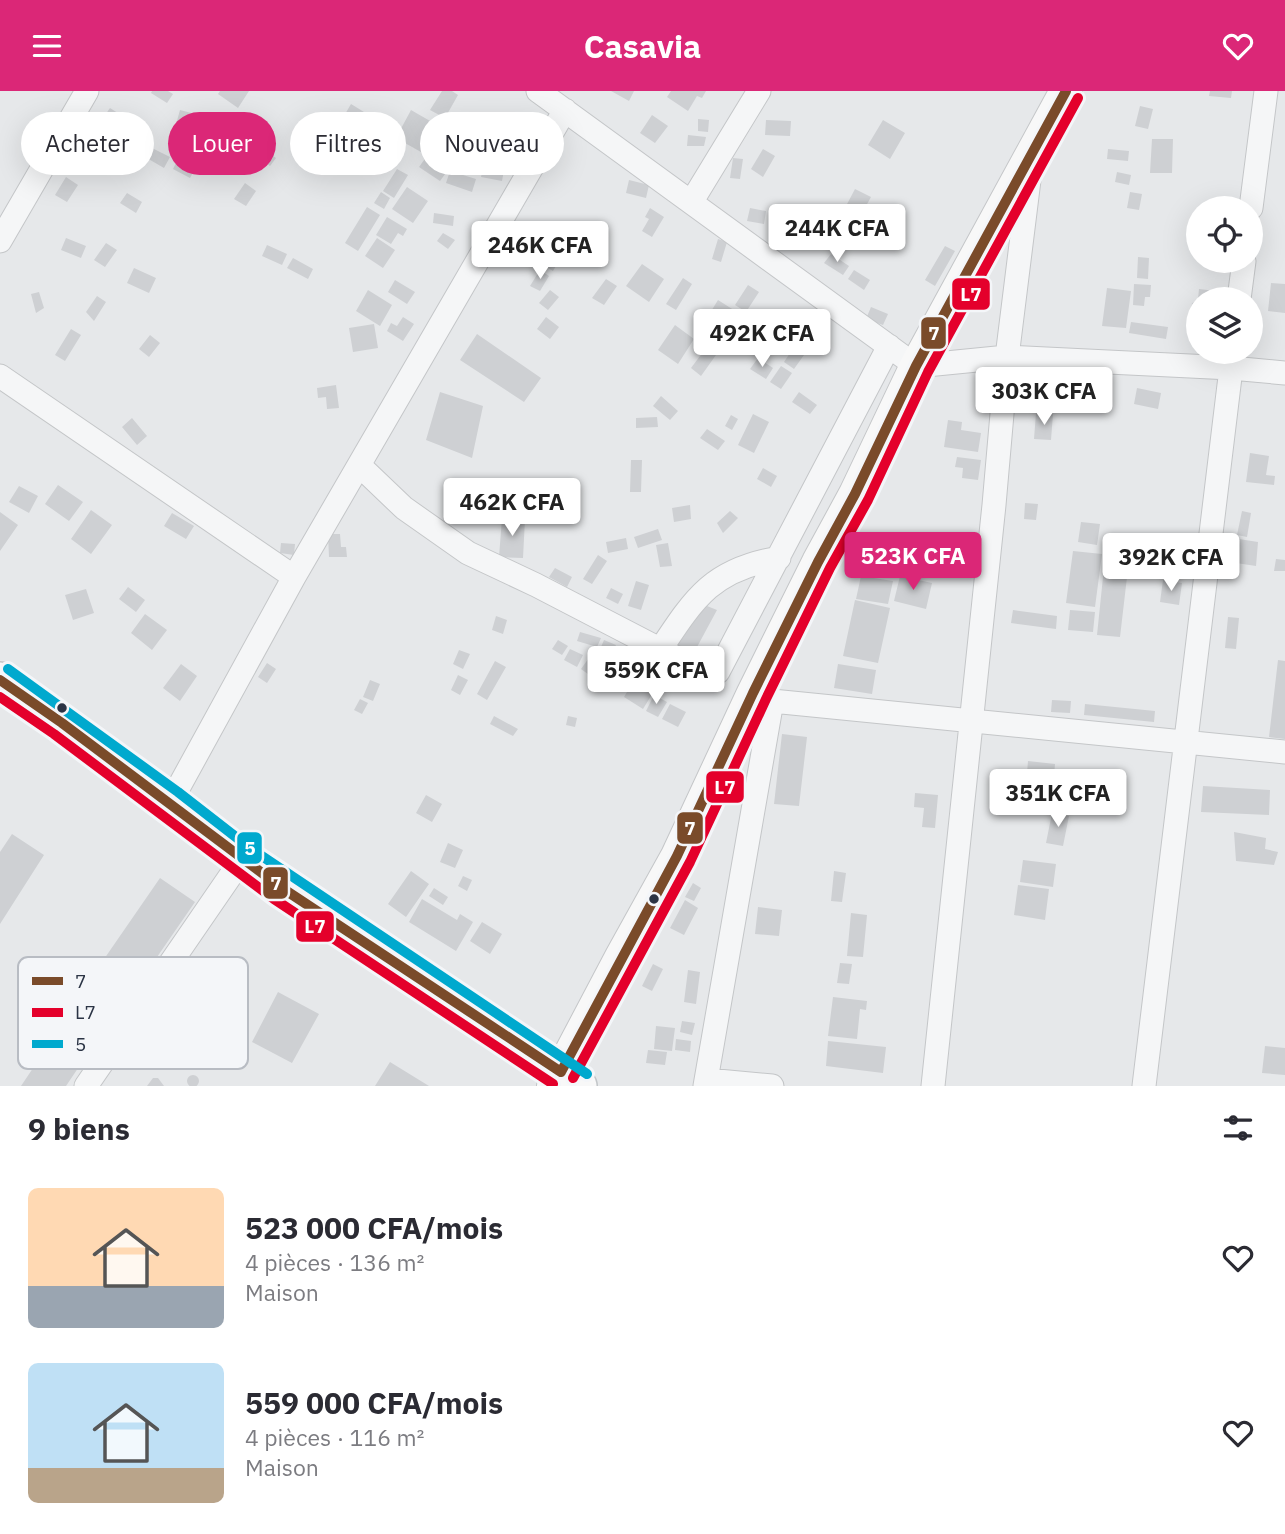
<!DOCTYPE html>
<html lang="fr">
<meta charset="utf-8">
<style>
:root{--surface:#fff;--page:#f2f2f3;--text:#2b2b33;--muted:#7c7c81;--accent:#db2777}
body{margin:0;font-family:"IBM Plex Sans",sans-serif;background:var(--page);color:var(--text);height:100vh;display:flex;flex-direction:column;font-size:26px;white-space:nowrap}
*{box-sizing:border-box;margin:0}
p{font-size:23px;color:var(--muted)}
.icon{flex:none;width:38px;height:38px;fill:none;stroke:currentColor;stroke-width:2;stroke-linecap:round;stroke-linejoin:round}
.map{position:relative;height:995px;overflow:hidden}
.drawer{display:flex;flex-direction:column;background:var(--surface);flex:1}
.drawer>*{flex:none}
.top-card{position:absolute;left:21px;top:21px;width:700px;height:63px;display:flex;gap:14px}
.buttons{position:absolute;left:1186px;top:105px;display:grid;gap:14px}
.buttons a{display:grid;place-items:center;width:77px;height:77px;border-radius:50%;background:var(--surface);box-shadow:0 7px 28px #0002;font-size:35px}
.price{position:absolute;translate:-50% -60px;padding:0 16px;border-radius:7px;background:#fff;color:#222;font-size:23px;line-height:46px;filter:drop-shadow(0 2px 4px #0008)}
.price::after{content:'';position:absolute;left:50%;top:42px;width:21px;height:16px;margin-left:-10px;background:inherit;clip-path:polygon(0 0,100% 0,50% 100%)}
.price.current{background:var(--accent);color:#fff}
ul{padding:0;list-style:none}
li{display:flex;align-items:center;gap:21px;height:175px;padding:0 28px}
li span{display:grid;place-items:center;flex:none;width:196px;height:140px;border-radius:10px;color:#555}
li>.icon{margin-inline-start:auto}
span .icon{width:84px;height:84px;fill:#fffc;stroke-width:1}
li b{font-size:30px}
h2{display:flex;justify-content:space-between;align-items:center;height:84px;padding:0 28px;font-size:30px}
.pill{padding:0 24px;border-radius:32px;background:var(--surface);box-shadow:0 7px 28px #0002;font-size:24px;line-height:63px}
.pill.current{background:var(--accent);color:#fff}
header{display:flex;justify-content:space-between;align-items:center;height:91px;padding:0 28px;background:var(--accent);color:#fff;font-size:32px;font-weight:800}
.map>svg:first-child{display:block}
</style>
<header><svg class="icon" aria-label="menu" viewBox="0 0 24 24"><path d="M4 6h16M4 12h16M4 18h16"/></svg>Casavia<svg class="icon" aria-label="heart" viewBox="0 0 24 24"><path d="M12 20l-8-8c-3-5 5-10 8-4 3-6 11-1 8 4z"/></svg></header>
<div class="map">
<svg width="1285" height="995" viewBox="0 0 1285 995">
<rect width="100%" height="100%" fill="#e6e8ea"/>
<path fill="#ced0d3" d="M152,0H168L173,3L167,12L151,2Z
M220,0H249L238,17L218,3Z
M442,0H452L458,4L445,27L430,19Z
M611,0H634L629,10Z
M671,0H706L702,7L697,5L688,20L667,6Z
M1210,0H1232L1231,7L1209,5Z
M351,13L364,21L354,38L341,30Z
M1140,15L1153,18L1148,38L1135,35Z
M110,17L121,24L109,41L98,34Z
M180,19L199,24L195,42L175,37Z
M411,19L437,34L421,61L396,47Z
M652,24L668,35L655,52L640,42Z
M210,26L218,32L207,46L199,40Z
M698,28L709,29L708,41L698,40Z
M766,29L791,30L790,45L765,44Z
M883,29L905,42L890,68L868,54Z
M227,41L249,54L244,63L222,50Z
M688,44L706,46L704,55H687Z
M127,45L144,52L139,63L122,56Z
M1152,48H1173L1172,82H1150Z
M435,54L449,64L441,74L448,79L440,90L419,76Z
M150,56L170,66L164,77L145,66Z
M261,56L276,67L270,75L255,64Z
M763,58L775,65L763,86L751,78Z
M1108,58L1129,60L1128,70L1107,68Z
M329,60L345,71L337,84L321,74Z
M486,64L506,68L502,90L481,86Z
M733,67L743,68L740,88L730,87Z
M178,68L196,76L190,87L173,78Z
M397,78L408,84L394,107L383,100Z
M450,80L476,88L472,101L446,92Z
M1117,81L1131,84L1129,94L1115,91Z
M66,86L78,94L67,111L55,104Z
M629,89L649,94L646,107L626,102Z
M245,92L256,100L246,115L234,108Z
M407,96L428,110L413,132L392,118Z
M855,98L871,106L861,124L846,115Z
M381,101L390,107L384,118L374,112Z
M1130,101L1142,103L1139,119L1127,117Z
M127,102L142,111L136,122L120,112Z
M367,116L380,124L358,160L345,152Z
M650,117L664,126L652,146L642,140L649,128L645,126Z
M750,117L766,120L764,133L747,130Z
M434,122L454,125L453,135L433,132Z
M387,126L407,138L403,145L398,142L391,153L376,144Z
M787,132L809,145L802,156L781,142Z
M826,135L838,141L828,159L817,153Z
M521,141H543V152H521Z
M443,142L455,149L448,158L437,150Z
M66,147L86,155L81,167L61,159Z
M377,147L395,159L383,177L365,165Z
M718,148L727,151L721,171L712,168Z
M106,152L117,159L105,176L94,169Z
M267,154L287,163L282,174L262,165Z
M554,155L564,161L553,180L543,174Z
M945,155L955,160L935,195L925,189Z
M507,157L519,161L514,174L502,170Z
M831,163L849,175L843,184L824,172Z
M1138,166L1149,167L1148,188L1137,187Z
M293,167L313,178L308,188L287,177Z
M642,173L664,188L649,211L626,195Z
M134,177L156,187L149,202L127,192Z
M540,179L549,185L540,200L530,195Z
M854,179L870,189L864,199L848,188Z
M683,187L692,193L676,219L666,213Z
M606,188L617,195L604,214L592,207Z
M395,189L415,201L407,213L388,201Z
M1271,192L1285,193V222L1268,220Z
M1134,193L1151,194L1150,206H1145L1144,215L1133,214Z
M748,194L759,201L746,221L735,214Z
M1107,197L1131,200L1126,237L1102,235Z
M1199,198L1216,200V208H1198Z
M368,199L392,214L380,235L356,220Z
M550,199L559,206L548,219L539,212Z
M39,201L44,217L36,222L31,203Z
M97,205L106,211L94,230L86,221Z
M718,209L740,223L725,248L702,235Z
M1199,210V221L1191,220L1192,212Z
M871,216L888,223L883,234L866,228Z
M403,226L414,233L403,250L387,240L391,232L397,235Z
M546,226L559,236L550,248L537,238Z
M748,226L757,231L745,250L736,244Z
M813,226L825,234L812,253L800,245Z
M1131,231L1168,236L1166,248L1129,242Z
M374,233L378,257L353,261L349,237Z
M675,234L694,248L678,273L658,259Z
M71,238L81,244L65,270L55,264Z
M477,243L541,287L524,311L460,269Z
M150,244L160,252L149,266L139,258Z
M798,250L809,257L794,278L784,271Z
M706,257L716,264L701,285L691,277Z
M758,267L773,277L766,288L750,278Z
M781,275L792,282L781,298L770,291Z
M1041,287L1096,292L1095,305L1040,300Z
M336,294L339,317L327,318L326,306L318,307L317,297Z
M1137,297L1161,302L1158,318L1134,313Z
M440,301L483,315L472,367L426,349Z
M799,301L817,314L810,323L792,311Z
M661,305L678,320L670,329L653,315Z
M1036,322L1053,323L1051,349L1034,348Z
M753,323L769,331L754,362L738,354Z
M731,324L738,328L732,339L725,335Z
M657,326L658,336L636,337V327Z
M132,327L147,345L137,354L122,336Z
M948,329L962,331L961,339L981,342L978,361L944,356Z
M707,338L725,350L718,359L700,347Z
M1250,362L1269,365L1266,384L1275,385L1274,394L1246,391Z
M957,366L981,369L978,389L962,387L963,377L955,376Z
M631,369H642L641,401H630Z
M763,377L777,385L771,396L757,388Z
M58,394L83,411L69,430L45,413Z
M19,395L38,405L29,422L9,411Z
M1025,412L1038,413L1036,429L1024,428Z
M690,414L691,428L674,431L672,417Z
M91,419L112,434L91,463L71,448Z
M730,420L738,427L723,442L717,432Z
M1242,420L1251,422L1247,446L1237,444Z
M0,421L18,434L0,460Z
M172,422L194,435L186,448L164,435Z
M502,427L525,428L523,467L499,466Z
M1081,431L1100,433L1097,454L1078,451Z
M658,438L662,449L638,457L634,446Z
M328,443H340L341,456H346L347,466H329Z
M1119,446L1151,450L1150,467L1117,463Z
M626,447L628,458L608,462L606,451Z
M1239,448L1258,451L1256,475L1236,472Z
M281,452L295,453L294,464L280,462Z
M668,452L672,475L660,476L656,454Z
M1073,460L1102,463L1095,516L1066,512Z
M598,464L607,470L592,493L583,488Z
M1105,467L1129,469L1120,546L1097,544Z
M1276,468L1285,469V480H1274Z
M555,477L572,486L567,496L549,486Z
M861,485L893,490L888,513L856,508Z
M900,485L932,492L926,518L894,510Z
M1163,489L1182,492L1179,514L1160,511Z
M636,490L649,494L641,519L628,515Z
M128,496L145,509L136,521L119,508Z
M611,497L623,503L618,513L606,507Z
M86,498L94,522L73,529L65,504Z
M855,509L890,517L878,572L843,565Z
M702,513L717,519L690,569L671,557Z
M1013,519L1057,525L1056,538L1011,532Z
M1070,519L1095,521L1093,541L1068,539Z
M145,523L167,539L152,559L131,542Z
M496,525L507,529L503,543L492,539Z
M1228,526L1239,527L1236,558L1225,557Z
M580,541L601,547L597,556L577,550Z
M558,549L568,555L562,564L552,558Z
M604,549L616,554L609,568L598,563Z
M570,558L583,564L577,576L564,569Z
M459,559L470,563L463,578L453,573Z
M591,564L602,572L592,586L581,578Z
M1278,569L1285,570V648L1269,646Z
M495,570L506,576L487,609L477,603Z
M617,571L633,582L626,592L611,581Z
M267,572L276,578L267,592L258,586Z
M181,573L197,585L180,610L163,597Z
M838,573L876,579L872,603L834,597Z
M458,584L468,589L460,604L451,599Z
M370,589L380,593L373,610L363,606Z
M634,589L654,600L643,618L624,606Z
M654,604L667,611L658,626L646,620Z
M360,608L368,612L362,623L354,619Z
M1052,609L1071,610L1070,622L1051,621Z
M670,613L686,621L678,636L662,628Z
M1085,613L1155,620L1154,631L1084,624Z
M494,625L518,638L513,645L490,633Z
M568,625L577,627L575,636L566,634Z
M782,643L807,646L799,715L774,713Z
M1028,670L1055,673L1053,698L1026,695Z
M1203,695L1270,699L1269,724L1201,721Z
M915,702L938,704L935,737L922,736L924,717L914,716Z
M426,704L442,713L432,731L416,722Z
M1052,722L1069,725L1063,755L1046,752Z
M1234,741L1266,747L1265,758L1278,761L1274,774L1236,770Z
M12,743L44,764L0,833V761Z
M448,752L463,759L455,777L440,771Z
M1023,769L1056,773L1053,796L1020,791Z
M411,780L429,793L406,826L388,813Z
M834,780L846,782L842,811L831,810Z
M463,785L472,789L467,800L458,795Z
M160,787L195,811L117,924L82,900Z
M693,792L701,797L694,810L685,806Z
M1018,794L1049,798L1045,829L1014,824Z
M434,797L448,806L443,814L429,805Z
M422,808L457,829L460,823L473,831L456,860L409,831Z
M685,809L698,817L684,844L670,837Z
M758,816L782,819L779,845L755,843Z
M851,822L867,824L863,866L847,865Z
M482,831L502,843L490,863L470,850Z
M840,872L852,873L849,893L837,892Z
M653,873L663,878L652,900L642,895Z
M688,879L700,881L696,913L684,911Z
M278,901L319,923L292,972L252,951Z
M833,906L867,910L866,919L860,918L857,948L828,945Z
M74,916L105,937L66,995H21Z
M682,930L695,932L692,944L680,941Z
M656,935L675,937L672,960L654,958Z
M676,948L691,950L690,961L675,959Z
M828,950L886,956L883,982L826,975Z
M1265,955L1285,957V984L1262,982Z
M648,959L667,961L665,974L646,972Z
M390,971L429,995H375Z
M187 990a6 6 0 1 1 12 0a6 6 0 1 1-12 0Z
M153,987H158L164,995H147Z"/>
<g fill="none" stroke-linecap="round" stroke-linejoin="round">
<defs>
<path id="street" d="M538,0L916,275L1007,266L1231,277L1285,282
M692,110L759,0
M1251,117L1266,0
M0,150L87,0
M1239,208L1244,170
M0,285L294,486
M359,374L404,417L468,462L536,494L696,577L718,581L889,255
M660,559C695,506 713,478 779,467
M753,602L772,610L1285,661
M170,712L294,486L565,19
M707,989L772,995
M86,995L242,768
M705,995L772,610
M933,995L994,414L1007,266L1031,73
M1144,995L1233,261"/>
<path id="secondary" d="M553,995L621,866L677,765L753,602L818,471L855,403L916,275L1066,0"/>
<path id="primary" d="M0,589L170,712L242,768L579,995"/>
</defs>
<use href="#street" stroke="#c4c6c8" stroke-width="25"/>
<use href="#secondary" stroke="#c4c6c8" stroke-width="34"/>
<use href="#primary" stroke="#c2c5c8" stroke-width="38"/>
<use href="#street" stroke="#f5f6f7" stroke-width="23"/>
<use href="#secondary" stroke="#f8f8f8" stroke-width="32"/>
<use href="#primary" stroke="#f8f8f8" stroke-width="35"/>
<defs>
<path id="bus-1" d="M0,589L62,632L282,797L561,981
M561,981L677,765L753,602L818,471L855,403L916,275L1066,0"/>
<path id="bus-2" d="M0,606L54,643L274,808L553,993
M573,987L690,771L766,608L830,477L868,409L928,281L1078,7"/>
<path id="bus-3" d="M8,578L178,701L250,757L587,983"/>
</defs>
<use href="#bus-1" stroke="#f4f6f9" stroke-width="16"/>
<use href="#bus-2" stroke="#f4f6f9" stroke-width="16"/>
<use href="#bus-3" stroke="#f4f6f9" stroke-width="16"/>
<use href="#bus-1" stroke="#7a4b2a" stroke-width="10"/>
<use href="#bus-2" stroke="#e4002b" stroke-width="10"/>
<use href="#bus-3" stroke="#00a9ce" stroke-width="10"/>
</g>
<g fill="#2b3445" stroke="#f4f6f9" stroke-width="2.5">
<circle cx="62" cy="617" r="6"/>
<circle cx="654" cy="808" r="6"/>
</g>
<rect x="18" y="866" width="230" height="112" rx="10" fill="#f4f6f9" stroke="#b8bcc3" stroke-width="2"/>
<rect x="32" y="886" width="31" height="8" fill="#7a4b2a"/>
<rect x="32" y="917" width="31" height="9" fill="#e4002b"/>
<rect x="32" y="949" width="31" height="8" fill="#00a9ce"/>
<g font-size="19" fill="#2b3445">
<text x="75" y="897">7</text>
<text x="75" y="928">L7</text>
<text x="75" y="960">5</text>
</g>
<g stroke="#f4f6f9" stroke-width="2.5">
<rect x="951" y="186" width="40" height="34" rx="7" fill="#e4002b"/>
<rect x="920" y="225" width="27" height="34" rx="7" fill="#7a4b2a"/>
<rect x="705" y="679" width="40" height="34" rx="7" fill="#e4002b"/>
<rect x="676" y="720" width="28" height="34" rx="7" fill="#7a4b2a"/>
<rect x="236" y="740" width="27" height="34" rx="7" fill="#00a9ce"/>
<rect x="262" y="775" width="27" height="34" rx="7" fill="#7a4b2a"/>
<rect x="295" y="819" width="40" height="33" rx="7" fill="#e4002b"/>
</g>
<g font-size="19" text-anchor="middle" font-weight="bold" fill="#fff">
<text x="971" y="210">L7</text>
<text x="934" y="249">7</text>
<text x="725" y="703">L7</text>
<text x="690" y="744">7</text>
<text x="250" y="764">5</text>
<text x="276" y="799">7</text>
<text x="315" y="842">L7</text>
</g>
</svg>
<div class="buttons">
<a><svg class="icon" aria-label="locate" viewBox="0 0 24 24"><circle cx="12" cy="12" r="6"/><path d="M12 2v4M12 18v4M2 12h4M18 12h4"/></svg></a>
<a><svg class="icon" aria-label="layers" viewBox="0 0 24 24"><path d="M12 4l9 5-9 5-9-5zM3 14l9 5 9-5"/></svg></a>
</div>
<b class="price" style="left:837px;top:173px">244K CFA</b>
<b class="price" style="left:540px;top:190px">246K CFA</b>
<b class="price" style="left:762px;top:278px">492K CFA</b>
<b class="price" style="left:1044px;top:336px">303K CFA</b>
<b class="price" style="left:512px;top:447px">462K CFA</b>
<b class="price current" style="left:913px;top:501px">523K CFA</b>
<b class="price" style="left:1171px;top:502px">392K CFA</b>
<b class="price" style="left:656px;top:615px">559K CFA</b>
<b class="price" style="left:1058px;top:738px">351K CFA</b>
<div class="top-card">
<a class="pill">Acheter</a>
<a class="pill current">Louer</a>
<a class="pill">Filtres</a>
<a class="pill">Nouveau</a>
</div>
</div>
<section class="drawer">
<h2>9 biens<svg class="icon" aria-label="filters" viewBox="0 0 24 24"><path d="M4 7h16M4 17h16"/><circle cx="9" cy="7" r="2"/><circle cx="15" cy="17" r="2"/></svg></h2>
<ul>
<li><span style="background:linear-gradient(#ffd9b3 70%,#9aa5b1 0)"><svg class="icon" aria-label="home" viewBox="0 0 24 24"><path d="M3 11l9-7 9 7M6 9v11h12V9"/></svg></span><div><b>523 000 CFA/mois</b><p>4 pièces · 136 m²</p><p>Maison</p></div><svg class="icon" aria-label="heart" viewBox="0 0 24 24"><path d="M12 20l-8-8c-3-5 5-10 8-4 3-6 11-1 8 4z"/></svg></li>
<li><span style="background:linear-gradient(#bfe0f5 75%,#b9a48a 0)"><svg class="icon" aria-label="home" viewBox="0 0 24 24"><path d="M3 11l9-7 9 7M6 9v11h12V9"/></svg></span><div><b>559 000 CFA/mois</b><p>4 pièces · 116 m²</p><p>Maison</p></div><svg class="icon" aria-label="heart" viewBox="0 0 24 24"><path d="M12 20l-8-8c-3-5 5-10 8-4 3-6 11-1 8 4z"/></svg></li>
</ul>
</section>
